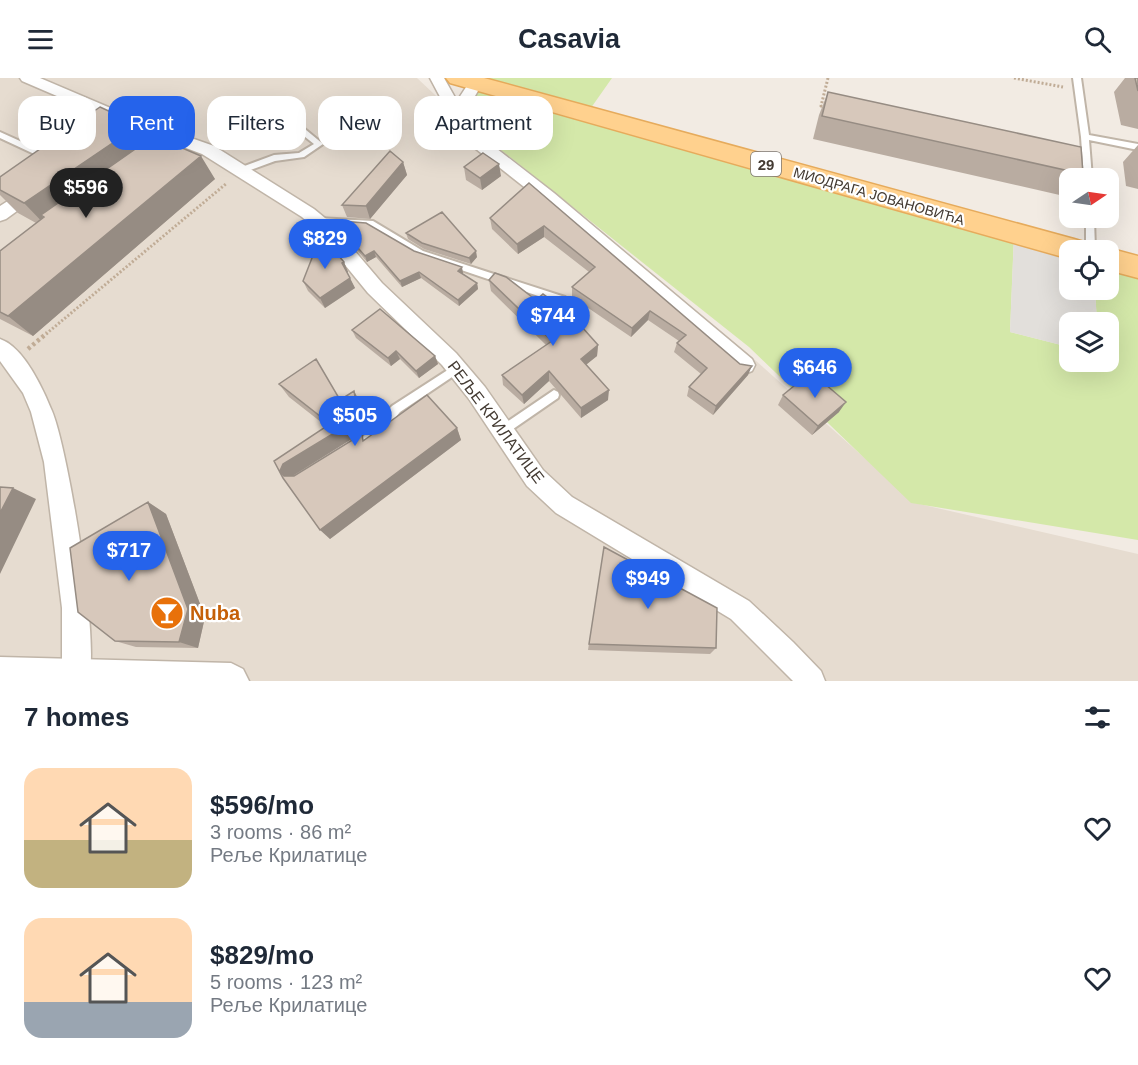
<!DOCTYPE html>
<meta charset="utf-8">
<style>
:root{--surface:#fff;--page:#f2f2f3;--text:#1f2937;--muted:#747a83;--accent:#2563eb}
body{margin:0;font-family:Helvetica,sans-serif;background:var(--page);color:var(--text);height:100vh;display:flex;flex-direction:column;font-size:22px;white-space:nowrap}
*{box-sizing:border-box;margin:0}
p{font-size:20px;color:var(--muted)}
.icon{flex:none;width:33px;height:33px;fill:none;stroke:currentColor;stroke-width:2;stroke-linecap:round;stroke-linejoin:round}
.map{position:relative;height:603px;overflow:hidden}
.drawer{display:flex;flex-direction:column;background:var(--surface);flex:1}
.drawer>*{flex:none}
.guide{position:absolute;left:18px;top:18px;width:600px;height:54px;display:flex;gap:12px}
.needle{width:39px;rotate:77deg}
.tools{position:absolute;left:1059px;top:90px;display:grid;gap:12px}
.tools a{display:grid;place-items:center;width:60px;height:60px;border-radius:12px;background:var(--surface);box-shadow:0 6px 24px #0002;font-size:30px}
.price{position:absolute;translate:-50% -51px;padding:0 14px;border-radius:21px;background:var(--accent);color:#fff;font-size:20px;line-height:39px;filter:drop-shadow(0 2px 3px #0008)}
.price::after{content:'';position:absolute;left:50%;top:36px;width:18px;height:14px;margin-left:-9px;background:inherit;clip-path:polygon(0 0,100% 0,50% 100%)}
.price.selected{background:#222;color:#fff}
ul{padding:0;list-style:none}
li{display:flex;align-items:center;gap:18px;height:150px;padding:0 24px}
li span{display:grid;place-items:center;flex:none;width:168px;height:120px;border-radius:18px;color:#555}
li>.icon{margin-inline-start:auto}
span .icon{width:72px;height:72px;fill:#fffc;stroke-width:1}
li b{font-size:26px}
h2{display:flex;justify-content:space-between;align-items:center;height:72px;padding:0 24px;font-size:26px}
.tag{padding:0 21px;border-radius:18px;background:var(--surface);box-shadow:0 6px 24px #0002;font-size:21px;line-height:54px}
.tag.selected{background:var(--accent);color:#fff}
header{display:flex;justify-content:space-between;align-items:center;height:78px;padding:0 24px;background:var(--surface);font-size:27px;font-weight:700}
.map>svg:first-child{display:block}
</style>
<header><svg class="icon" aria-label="menu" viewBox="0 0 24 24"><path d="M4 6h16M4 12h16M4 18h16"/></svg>Casavia<svg class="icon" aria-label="search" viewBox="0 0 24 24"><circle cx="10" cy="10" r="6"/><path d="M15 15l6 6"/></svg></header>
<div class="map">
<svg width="1138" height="603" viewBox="0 0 1138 603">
<rect width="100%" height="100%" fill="#f2ebe3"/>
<path fill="#e6dcd0" d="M0,0H417L467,47L746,274L915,425L1138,476V603H0Z"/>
<path fill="#d4e8a9" d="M458,0H612L586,37L1014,157L1010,254L1069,269L1070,284H1108V244H1097L1095,212H1108L1109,181L1138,189V462L911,425L749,269L477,53L470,39L475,6Z"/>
<path fill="#e2dfdb" d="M1014,157L1074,172H1070V212H1095L1097,244H1070L1069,269L1010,254Z"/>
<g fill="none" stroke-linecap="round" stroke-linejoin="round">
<defs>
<path id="service" d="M1073,0H1081L1089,57L1138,66V72L1089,62L1092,100H1084L1081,59Z
M265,23H271L323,66L304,79L275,83L245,94H239V90L274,77L299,75L314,66L265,27Z
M0,54L51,77L52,79L51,81H45L0,60Z
M318,140L373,143L423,173L565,219L567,222L562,226L417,177L368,148L318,146L314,143Z
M1086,140H1094L1095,172H1086Z
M457,286L461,287L462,290L461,293L400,334L377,361L366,367L362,366L360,362L392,328Z
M554,312L558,314L559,317L558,320L506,356L502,358L498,356L496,353L498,350Z"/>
<path id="minor" d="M20,0H40L134,40L214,68L314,131L331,145L382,205L456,275L485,309L543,392L572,419L749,523L793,564L821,593L825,603H793L731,541L556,435L527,408L469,321L442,287L368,215L319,155L302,139L202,76L122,46L22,3Z
M430,0H444L457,23L470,3H480L482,6L475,18L467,40L474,53L554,115L752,281L755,287L752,293L745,296L738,293L542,123L462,60Z
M33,107L39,109L42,113L39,117L6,141L0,143V128Z
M0,261C24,269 43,311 52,333C68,371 101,569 88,603H64L62,599V530L44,384L31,334L23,315L0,283Z"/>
<path id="tertiary" d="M0,579L231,585L243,591L249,603H0Z"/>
<path id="primary" d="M446,0H484L1074,161L1084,164L1088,172H1070V181L450,5Z
M1108,170L1138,178V200L1108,192V172H1100Z"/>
</defs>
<use href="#service" stroke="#c0b5a8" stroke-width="4"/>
<use href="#minor" stroke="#c0b5a8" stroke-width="3"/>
<use href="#tertiary" stroke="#c0b5a8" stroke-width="3"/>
<use href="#primary" stroke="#e6ab5c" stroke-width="3"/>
<path stroke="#c0ac96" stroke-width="3" stroke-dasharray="2 2" stroke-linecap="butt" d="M1014,0L1063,9
M826,29L821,28L828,0
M46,256L227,105"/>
<path stroke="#c0ac96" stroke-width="4.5" stroke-dasharray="3 3" stroke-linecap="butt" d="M28,271L47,255"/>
<use href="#service" fill="#fff" fill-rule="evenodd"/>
<use href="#minor" fill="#fff" fill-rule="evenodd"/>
<use href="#tertiary" fill="#fff" fill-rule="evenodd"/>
<use href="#primary" fill="#ffd18e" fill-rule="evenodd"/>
</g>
<path fill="#b9aca1" d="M1125,0H1138V51L1121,47L1114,14Z
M828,14L1083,96L1079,100H1070V111L1064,118L813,61L819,37Z
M139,47L149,62L215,101L33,258L0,241V173L36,145L18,135L0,117V99Z
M1138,67V111L1126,108L1123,84Z
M403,84L407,97L370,141L347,139L342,127Z
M464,89L501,98L482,112L466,102Z
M529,105L748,297L713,337L687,318L689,309L701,296L674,274L677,265L679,263L648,242L631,259L572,219V209L589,194L544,159L518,176L492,151L490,140Z
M340,143L414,173L462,189V196L477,205L478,211L459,228L421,200L402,209L376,179L367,184L343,155L340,149L342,148Z
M406,155L477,179L471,186L424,171L408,161Z
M344,184L348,194L347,195L355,210L325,230L308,213L303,203Z
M489,202L536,222L554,224L598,267L597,278L586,286L608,322L581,340L549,303L524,326L503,307L502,297L546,267L491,213Z
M352,252L435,278L438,286L419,300L400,281L391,288L356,260Z
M279,306L361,326L366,352L293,398L365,361L457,350L461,362L330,461L283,400L326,348L289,319Z
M783,317L839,334L812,357L778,327Z
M148,424L166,436L205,539L198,570L136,569L115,563Z
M604,469L716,570L710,576L588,572Z"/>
<path fill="#968c83" d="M139,47L158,76L44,139L41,137L54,151L51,153L24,125Z
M201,78L215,101L33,258L8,238Z
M403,84L407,97L370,141L366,128Z
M499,86L501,98L482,112L480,100Z
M544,148V159L518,176L517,166Z
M374,173L376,179L367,184L365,178Z
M476,173L477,179L471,186L469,180Z
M344,184L348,194L346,195L342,185Z
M462,189L463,195L459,199L458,193Z
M419,194L421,200L402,209L400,203Z
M350,200L355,210L325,230L320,220Z
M477,205L478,211L459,228L458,222Z
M650,233L648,242L631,259L632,250Z
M598,267L597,278L581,291V281Z
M396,273L400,281L391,288L388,280Z
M435,278L438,286L419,300L416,293Z
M752,288L748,297L713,337L716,328Z
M549,293V303L524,326L522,317Z
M609,312L608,322L581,340V330Z
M354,313L361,326L366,352L294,397L291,404L284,398L280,393L283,386L359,340Z
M846,324L839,334L812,357L818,348Z
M457,350L461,362L330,461L320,452Z
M13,410L36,421L0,496V435Z
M148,424L166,436L205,539L198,570L179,564Z"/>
<path fill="#d7c8bb" stroke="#968c83" stroke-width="1.5" d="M1135,0H1138V13Z
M828,14L1081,69L1083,96L822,38Z
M100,29L139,47L24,125L0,112V99Z
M154,58L201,78L8,238L0,234V173L44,139L41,137Z
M390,73L403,84L366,128L342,127Z
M483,75L499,86L480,100L464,89Z
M529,105L740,286L752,288L716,328L689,309L707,290L677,265L686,257L650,233L632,250L572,209L595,189L544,148L517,166L490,140Z
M442,134L476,173L469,180L422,165L406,155Z
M340,143L366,145L414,173L462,189L458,193L477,205L458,222L419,194L400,203L374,173L365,178L340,149L344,147Z
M321,157L344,184L342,185L350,200L320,220L303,203Z
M495,195L506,199L536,222L543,216L554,224L557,221L598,267L581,281L609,312L581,330L549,293L522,317L502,297L552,263L489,202Z
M380,231L435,278L416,293L396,273L388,280L352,252Z
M316,281L340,322L354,313L359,340L283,386L280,393L284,398H294L362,356L363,363L427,317L457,350L320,452L283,400L274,383L330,346L279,306Z
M811,294L846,324L818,348L783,317Z
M0,409L13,410L0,435Z
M148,424L188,531L179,564L115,563L78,534L70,470Z
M604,469L717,530L716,570L589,566Z"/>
<defs>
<symbol id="bar-disc" viewBox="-11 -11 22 22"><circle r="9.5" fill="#e8710a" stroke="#fff"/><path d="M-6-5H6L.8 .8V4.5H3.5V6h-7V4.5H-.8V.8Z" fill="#fff"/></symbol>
</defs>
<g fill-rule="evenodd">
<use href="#bar-disc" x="148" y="516" width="38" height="38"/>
</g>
<g text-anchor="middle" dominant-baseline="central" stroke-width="4.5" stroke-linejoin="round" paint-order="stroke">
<g font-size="14" fill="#443b33" stroke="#fff">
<text transform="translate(879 118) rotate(16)">МИОДРАГА ЈОВАНОВИЋА</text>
</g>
<rect fill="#fff" stroke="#7c7670" stroke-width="1.5" x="751" y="74" width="30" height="24" rx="4.5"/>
<g font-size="15" font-weight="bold" fill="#443b33">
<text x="766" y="86">29</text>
</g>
<g font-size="16" fill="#443b33" stroke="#fff">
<text transform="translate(496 344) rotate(53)">РЕЉЕ КРИЛАТИЦЕ</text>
</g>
<g font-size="20" font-weight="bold" fill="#c56008" stroke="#fff" text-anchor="start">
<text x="190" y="535">Nuba</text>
</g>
</g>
</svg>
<div class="tools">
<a><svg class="needle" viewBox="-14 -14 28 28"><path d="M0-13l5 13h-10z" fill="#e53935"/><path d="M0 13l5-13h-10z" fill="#747a83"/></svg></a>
<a><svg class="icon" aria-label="locate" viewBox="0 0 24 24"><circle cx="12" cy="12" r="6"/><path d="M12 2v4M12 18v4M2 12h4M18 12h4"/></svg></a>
<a><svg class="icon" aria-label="layers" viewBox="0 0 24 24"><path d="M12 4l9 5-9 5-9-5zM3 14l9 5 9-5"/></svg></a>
</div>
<b class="price selected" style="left:86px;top:141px">$596</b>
<b class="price" style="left:325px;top:192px">$829</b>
<b class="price" style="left:553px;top:269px">$744</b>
<b class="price" style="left:815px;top:321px">$646</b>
<b class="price" style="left:355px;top:369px">$505</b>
<b class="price" style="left:129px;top:504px">$717</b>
<b class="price" style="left:648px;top:532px">$949</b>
<div class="guide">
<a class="tag">Buy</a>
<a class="tag selected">Rent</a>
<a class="tag">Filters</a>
<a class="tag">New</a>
<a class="tag">Apartment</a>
</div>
</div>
<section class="drawer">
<h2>7 homes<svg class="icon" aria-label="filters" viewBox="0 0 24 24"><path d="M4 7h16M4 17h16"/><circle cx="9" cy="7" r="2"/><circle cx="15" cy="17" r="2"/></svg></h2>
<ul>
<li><span style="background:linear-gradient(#ffd9b3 60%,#c2b280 0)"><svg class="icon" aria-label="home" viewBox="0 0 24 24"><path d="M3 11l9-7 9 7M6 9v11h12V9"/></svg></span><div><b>$596/mo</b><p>3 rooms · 86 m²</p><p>Реље Крилатице</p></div><svg class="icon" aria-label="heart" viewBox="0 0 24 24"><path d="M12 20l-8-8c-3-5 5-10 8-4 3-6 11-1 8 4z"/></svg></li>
<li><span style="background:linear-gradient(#ffd9b3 70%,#9aa5b1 0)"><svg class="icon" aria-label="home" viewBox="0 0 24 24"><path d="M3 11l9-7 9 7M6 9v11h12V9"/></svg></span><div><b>$829/mo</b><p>5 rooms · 123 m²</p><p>Реље Крилатице</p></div><svg class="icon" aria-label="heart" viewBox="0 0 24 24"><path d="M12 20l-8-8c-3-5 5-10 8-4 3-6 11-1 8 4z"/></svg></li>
</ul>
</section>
